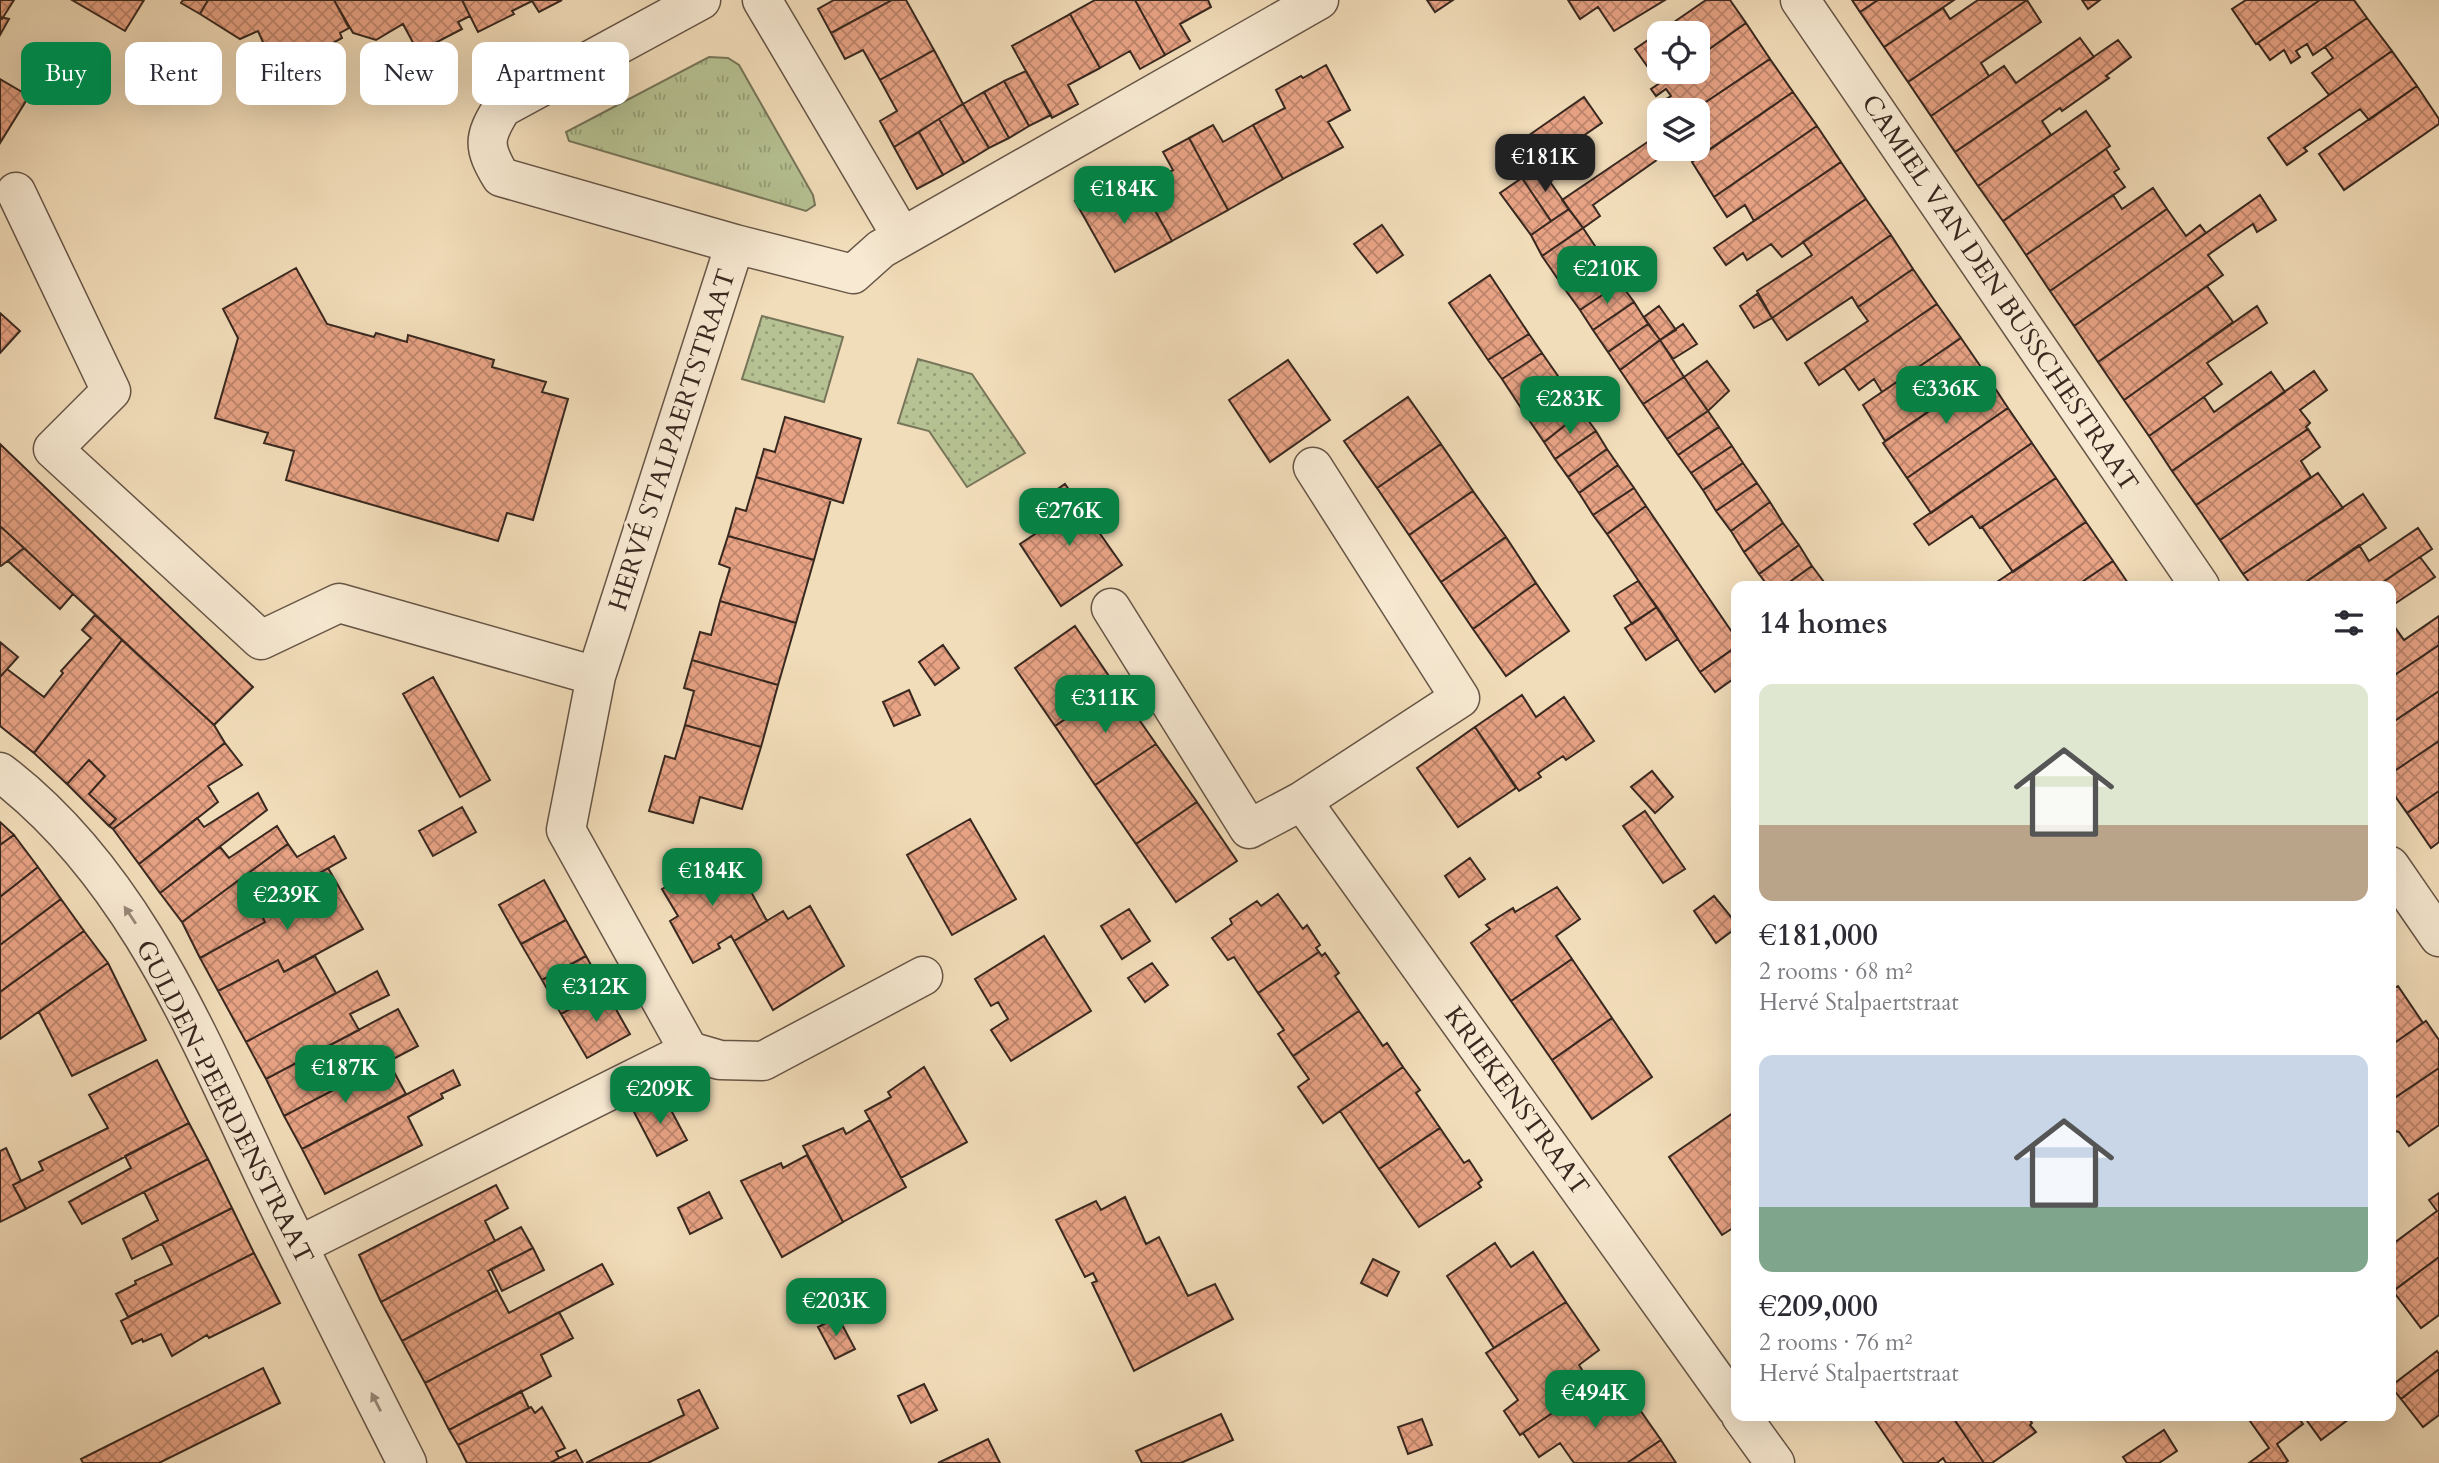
<!DOCTYPE html>
<meta charset="utf-8">
<style>
:root{--surface:#fff;--page:#f7f7f7;--text:#2b2b33;--muted:#7c7c81;--accent:#0b8043}
body{margin:0;font-family:Cardo,serif;background:var(--page);color:var(--text);height:100vh;display:flex;flex-direction:column;font-size:26px;white-space:nowrap}
*{box-sizing:border-box;margin:0}
p{font-size:23px;color:var(--muted)}
.icon{flex:none;width:38px;height:38px;fill:none;stroke:currentColor;stroke-width:2;stroke-linecap:round;stroke-linejoin:round}
.map{position:relative;flex:1;overflow:hidden}
.drawer{position:absolute;left:1731px;top:581px;width:665px;height:840px;display:flex;flex-direction:column;background:var(--surface);border-radius:14px;box-shadow:0 7px 28px #0002}
.drawer>*{flex:none}
.top-card{position:absolute;left:21px;top:42px;width:665px;height:63px;display:flex;gap:14px}
.controls{position:absolute;left:1647px;top:21px;display:grid;gap:14px}
.controls a{display:grid;place-items:center;width:63px;height:63px;border-radius:14px;background:var(--surface);box-shadow:0 7px 28px #0002;font-size:35px}
.price{position:absolute;translate:-50% -60px;padding:0 16px;border-radius:14px;background:var(--accent);color:#fff;font-size:23px;line-height:46px;filter:drop-shadow(0 2px 4px #0008)}
.price::after{content:'';position:absolute;left:50%;top:42px;width:21px;height:16px;margin-left:-10px;background:inherit;clip-path:polygon(0 0,100% 0,50% 100%)}
.price.selected{background:#222;color:#fff}
ul{padding:0;list-style:none}
li{display:grid;align-content:center;gap:14px;height:371px;padding:0 28px}
li span{display:grid;place-items:center;height:217px;border-radius:14px;color:#555}
li>.icon{margin-inline-start:auto}
span .icon{width:126px;height:126px;fill:#fffc;stroke-width:1}
li b{font-size:30px}
h2{display:flex;justify-content:space-between;align-items:center;height:84px;padding:0 28px;font-size:30px}
.chip{padding:0 24px;border-radius:14px;background:var(--surface);box-shadow:0 7px 28px #0002;font-size:24px;line-height:63px}
.chip.selected{background:var(--accent);color:#fff}
.map>svg:first-child{display:block}
</style>
<div class="map">
<svg width="2439" height="1463" viewBox="0 0 2439 1463">
<defs>
<pattern id="grass-tufts" width="24" height="20" patternUnits="userSpaceOnUse" patternTransform="scale(1.75)"><rect width="24" height="20" fill="#b6c293"/><path d="M3 7l-1-3M5 7V3M7 7l1-3M15 17l-1-3M17 17v-4M19 17l1-3" fill="none" stroke="#959e77"/></pattern>
<pattern id="park-dots" width="8" height="8" patternUnits="userSpaceOnUse" patternTransform="scale(1.75)"><rect width="8" height="8" fill="#b6c293"/><path d="M2 2h.1M6 6h.1" fill="none" stroke="#959e77" stroke-width="1.8" stroke-linecap="round"/></pattern>
<pattern id="building-cross-hatch" width="8" height="8" patternUnits="userSpaceOnUse" patternTransform="scale(1.75)"><rect width="8" height="8" fill="#e8a385"/><path d="M0 0l8 8M0 8l8-8" fill="none" stroke="#bd856c"/></pattern>
</defs>
<rect width="100%" height="100%" fill="#f2ddba"/>
<filter id="stains"><feTurbulence type="fractalNoise" baseFrequency=".00286" numOctaves="4"/><feColorMatrix values="0 0 0 0 .2 0 0 0 0 .09 0 0 0 0 .02 0 0 0 .5 -.17"/></filter>
<radialGradient id="worn" r=".72"><stop offset=".6" stop-color="#630" stop-opacity="0"/><stop offset="1" stop-color="#630" stop-opacity=".3"/></radialGradient>
<path fill="url(#grass-tufts)" stroke="#777559" stroke-width="2" d="M709,57L728,58L739,65L813,195L815,205L806,211L569,141L566,132Z"/>
<path fill="url(#park-dots)" stroke="#777559" stroke-width="2" d="M762,316L843,337L824,402L742,379Z
M918,359L972,374L1025,453L967,487L929,431L898,423Z"/>
<path fill="url(#building-cross-hatch)" stroke="#38281f" stroke-width="2" d="M0,0H14L2,19L0,17Z
M72,0H144L125,31Z
M183,0H208L200,14L181,3Z
M208,0H334L349,28L340,33L342,38L287,68L279,54L271,59L265,55L267,51L258,31L240,39L200,14Z
M334,0H462L470,16L458,22L462,29L418,52L403,24L376,40L353,33Z
M462,0H562L539,12L532,1L512,11L514,14L478,32Z
M834,0H892L831,33L818,9Z
M892,0H906L934,50L880,80L863,50L845,59L831,33Z
M1095,0H1135L1165,55L1140,69L1130,51L1100,68L1070,14Z
M1135,0H1208L1211,7L1180,24L1190,41L1165,55Z
M1427,0H1453L1435,12Z
M1568,0H1665L1614,31L1598,7L1580,19Z
M1706,0H1730L1746,23L1698,57V33H1659V72H1676L1659,83L1635,49Z
M1852,0H1878L1860,12Z
M1878,0H1954L1884,47L1860,12Z
M1978,0H2027L1908,82L1884,47L1943,8L1950,19Z
M2027,0L2041,22L1981,63L1989,76L1931,116L1908,82Z
M2082,0H2100L2088,9Z
M2246,0H2320L2256,44L2232,9Z
M2320,0H2354L2367,18L2313,55L2307,44L2296,51L2300,57L2291,63L2284,50L2270,60L2258,43Z
M1070,14L1100,68L1068,85L1078,104L1052,118L1012,46Z
M0,17L9,19L0,35Z
M2367,18L2392,51L2329,95L2312,73L2333,58L2325,47Z
M1746,23L1770,59L1694,110H1670L1663,101L1671,96L1666,89L1656,96L1651,89L1676,72H1698V57Z
M2080,38L2094,57L1955,152L1931,116L2004,66L2016,83Z
M2118,40L2131,57L2106,76L2109,78L2062,111L2060,108L2042,121L2051,135L1978,186L1955,152Z
M934,50L963,104L894,147L880,121L897,111L880,80Z
M2392,51L2417,86L2369,120L2360,109L2304,148L2307,151L2287,165L2268,138Z
M1770,59L1793,92L1701,155L1696,149L1698,110H1694Z
M1326,65L1350,110L1328,122L1343,147L1283,179L1253,125L1285,108L1276,90L1301,76L1303,78Z
M1026,71L1051,115L1029,126L1004,81Z
M0,79L29,96L0,143Z
M1004,81L1029,126L1009,138L984,92Z
M2417,86L2439,119V124L2344,190L2319,154Z
M984,92L1009,138L989,148L963,104Z
M1793,92L1817,126L1714,197L1692,162Z
M1584,97L1602,123L1539,166L1522,140Z
M963,104L989,148L964,163L939,119Z
M2086,111L2110,146L2003,221L1978,186Z
M939,119L964,163L943,175L919,132Z
M1213,125L1223,142L1253,125L1283,179L1228,210L1189,138Z
M1817,126L1841,162L1754,221L1745,205L1727,217L1714,197Z
M919,132L943,175L917,189L894,147Z
M1189,138L1228,210L1172,241L1142,187L1173,170L1163,152Z
M1649,141L1661,157L1593,205L1600,216L1583,228L1562,200Z
M2106,149L2119,169L2114,172L2125,187L2026,255L2003,221Z
M1841,162L1866,199L1782,257L1771,244L1747,260L1743,253L1726,265L1714,248Z
M1539,166L1569,209L1551,221L1522,178Z
M1522,178L1551,221L1531,235L1500,193Z
M1102,187L1112,204L1142,187L1172,241L1115,272L1075,201Z
M2153,188L2167,209L2050,291L2026,255L2113,195L2122,209Z
M2260,195L2276,220L2257,232L2253,224L2208,255L2223,275L2098,362L2074,326Z
M1866,199L1891,235L1772,318L1757,291L1812,255L1803,242Z
M1569,209L1583,228L1542,256L1531,235Z
M2167,209L2186,236L2200,225L2206,233L2074,326L2050,291Z
M1382,225L1403,255L1377,273L1354,244Z
M1583,228L1605,261L1564,288L1542,256Z
M1891,235L1913,269L1858,307L1852,297L1787,340L1772,318Z
M1605,261L1620,283L1580,310L1564,288Z
M296,268L327,324L374,337L376,333L407,342L408,335L494,360L492,367L546,382L542,392L568,399L533,520L507,513L498,541L286,480L294,451L264,443L268,433L215,418L238,338L223,309Z
M1913,269L1937,304L1819,385L1805,363L1868,321L1858,307Z
M1490,275L1529,334L1488,360L1449,303Z
M1620,283L1634,302L1593,330L1580,310Z
M2207,286L2233,322L2124,400L2098,362Z
M1757,294L1772,318L1754,328L1740,306Z
M1634,302L1648,324L1608,352L1593,330Z
M1937,304L1961,338L1882,392L1874,379L1859,390L1844,368Z
M1659,306L1676,330L1660,340L1644,317Z
M2257,306L2267,323L2207,363L2222,384L2149,436L2124,400Z
M0,313L20,331L0,353Z
M1648,324L1660,340L1620,370L1608,352Z
M1683,324L1697,344L1673,359L1660,340Z
M1529,334L1542,353L1502,379L1488,360Z
M1961,338L1985,373L1885,441L1863,405Z
M1660,340L1684,377L1643,404L1620,370Z
M1542,353L1567,389L1527,417L1502,379Z
M1288,360L1330,420L1270,462L1229,400Z
M1707,361L1729,391L1708,411L1684,377Z
M2314,371L2327,390L2300,410L2310,423L2306,427L2308,429L2196,505L2172,471Z
M2271,372L2285,392L2172,471L2149,436L2204,397L2214,412Z
M1985,373L2008,408L1907,478L1883,443Z
M1684,377L1708,411L1667,439L1643,404Z
M1567,389L1582,412L1544,442L1527,417Z
M1408,397L1441,444L1377,488L1344,441Z
M2008,408L2032,443L1931,513L1907,478Z
M1708,411L1719,427L1678,455L1667,439Z
M1582,412L1596,431L1555,459L1544,442Z
M785,417L861,439L843,503L756,477L764,449L775,452Z
M1719,427L1732,446L1691,473L1678,455Z
M2308,429L2320,447L2301,461L2311,477L2220,540L2196,505Z
M1596,431L1607,449L1568,477L1555,459Z
M2032,443L2056,478L1980,528L1972,516L1929,545L1914,524Z
M0,444L253,687L214,725L0,526Z
M1441,444L1473,491L1409,535L1377,488Z
M1732,446L1743,463L1703,490L1691,473Z
M1607,449L1618,465L1579,493L1568,477Z
M1743,463L1757,483L1716,511L1703,490Z
M1618,465L1634,488L1593,515L1579,493Z
M2318,473L2343,508L2243,574L2220,540Z
M756,477L831,499L814,560L728,536L736,508L746,511Z
M2056,478L2086,522L2013,572L1982,527Z
M1757,483L1770,502L1731,531L1716,511Z
M1065,484L1122,565L1061,606L1020,544L1050,524L1036,504Z
M1634,488L1646,506L1607,534L1593,515Z
M1473,491L1506,537L1441,582L1409,535Z
M2363,494L2386,528L2300,586H2252L2243,574Z
M1770,502L1783,523L1744,552L1731,531Z
M1646,506L1736,638V647L1700,672L1607,534Z
M2086,522L2113,561L2076,586H1991Z
M1783,523L1799,545L1759,574L1744,552Z
M0,526L24,548L1,566L0,565Z
M2418,528L2432,549L2377,586H2300L2359,545L2369,561Z
M728,536L814,560L796,623L720,601L730,568L719,564Z
M1506,537L1536,583L1473,629L1441,582Z
M1799,545L1812,566L1784,586H1768L1759,574Z
M24,548L73,594L60,609L8,561Z
M2420,557L2435,577L2390,607V586H2377Z
M2113,561L2130,586H2076Z
M1812,566L1827,586H1784Z
M1638,581L1657,607L1632,624L1614,596Z
M1536,583L1569,631L1506,676L1473,629Z
M720,601L796,623L778,685L692,660L700,632L711,635Z
M1657,607L1678,639L1646,660L1625,628Z
M95,615L122,640L34,753L0,726V677L7,669L44,697L63,673L61,671L91,638L82,630Z
M2439,616V645L2390,678V629L2394,626L2404,640Z
M1075,626L1115,685L1055,726L1015,668Z
M122,640L214,725L225,743L113,829L109,826L116,819L89,794L105,776L89,760L67,784L34,753Z
M0,642L18,657L0,677Z
M943,645L959,668L935,685L919,662Z
M2439,645V691L2390,724V678Z
M1736,647V677L1715,692L1700,672Z
M692,660L778,685L761,747L685,725L694,691L684,688Z
M433,677L490,780L460,797L403,694Z
M1115,685L1156,744L1095,785L1055,726Z
M909,690L920,715L894,726L883,702Z
M2439,691V741L2390,774V724Z
M1522,695L1536,717L1564,697L1594,741L1566,760L1563,756L1538,773L1541,777L1519,791L1475,727Z
M685,725L761,747L742,809L700,797L693,823L649,811L665,756L675,759Z
M1475,727L1516,788L1458,827L1417,768Z
M2439,741V791L2407,813L2390,789V774Z
M225,743L242,765L208,786L218,802L139,864L113,829Z
M1156,744L1197,802L1136,844L1095,785Z
M89,760L105,776L89,794L116,819L109,826L67,784Z
M1652,771L1673,797L1655,813L1631,787Z
M2439,791V842L2431,848L2407,813Z
M258,793L267,810L160,893L139,864L197,818L204,827Z
M1197,802L1237,861L1176,902L1136,844Z
M462,807L476,832L433,856L419,831Z
M1645,811L1685,869L1663,883L1623,826Z
M970,819L1016,899L952,935L907,855Z
M0,822L14,835L0,845Z
M277,826L288,844L182,922L160,893L220,847L229,858Z
M14,835L38,867L0,897V845Z
M334,836L346,858L258,908L265,922L200,958L182,922L288,844L297,857Z
M724,854L740,882L744,879L767,921L734,941L731,936L718,944L720,948L693,963L670,921L678,916L662,889Z
M1470,858L1485,879L1459,897L1445,876Z
M38,867L61,899L0,945V897Z
M328,868L363,929L284,972L278,960L218,991L200,958L265,922L258,908Z
M544,880L566,920L521,944L499,905Z
M1557,887L1580,919L1556,936L1572,959L1511,1001L1471,943L1490,929L1486,925L1513,908L1515,912Z
M1278,894L1303,929L1307,925L1320,945L1316,948L1319,952L1258,993L1234,957L1228,960L1212,938L1232,924L1230,919L1257,901L1261,906Z
M1714,896L1736,923V928L1716,943L1694,911Z
M61,899L84,931L0,992V945Z
M810,906L844,966L773,1010L734,941L783,911L788,919Z
M1129,909L1150,941L1122,959L1101,926Z
M566,920L586,956L542,980L521,944Z
M84,931L108,963L0,1039V992Z
M1044,936L1091,1011L1011,1061L991,1030L1008,1019L998,1002L991,1006L975,979Z
M1319,952L1322,956L1325,953L1339,973L1335,976L1359,1011L1293,1056L1278,1034L1284,1030L1258,993Z
M315,956L336,993L246,1042L218,991L278,960L284,972Z
M586,956L605,990L561,1014L542,980Z
M1572,959L1612,1018L1552,1060L1511,1001Z
M108,963L146,1040L72,1076L39,1012Z
M1152,963L1168,985L1145,1002L1128,978Z
M377,971L389,995L350,1014L359,1030L266,1079L246,1042Z
M2398,986L2423,1023L2390,1046V991Z
M605,990L630,1034L587,1058L561,1014Z
M398,1009L418,1046L284,1116L266,1079Z
M1359,1011L1383,1046L1387,1043L1403,1067L1323,1123L1298,1087L1309,1079L1293,1056Z
M1612,1018L1652,1077L1592,1119L1552,1060Z
M2426,1021L2439,1040V1068L2390,1101V1046Z
M157,1060L189,1123L26,1209L13,1185L43,1170L39,1162L108,1128L89,1095Z
M388,1061L406,1094L302,1149L284,1116Z
M924,1067L967,1142L901,1178L865,1111L891,1097L888,1092Z
M1403,1067L1420,1090L1416,1093L1440,1128L1379,1169L1340,1111Z
M2439,1068V1125L2409,1146L2399,1132L2390,1130V1101Z
M453,1070L460,1085L441,1094L443,1098L408,1117L422,1145L325,1194L302,1149Z
M664,1097L687,1140L657,1156L634,1112Z
M1736,1111V1226L1722,1235L1669,1157Z
M870,1120L906,1187L843,1222L803,1146L843,1128L846,1134Z
M189,1123L208,1159L82,1224L69,1202L131,1168L125,1156Z
M1440,1128L1464,1163L1469,1160L1482,1180L1478,1183L1481,1187L1419,1227L1379,1169Z
M6,1148L21,1181L13,1185L26,1209L0,1222V1151Z
M807,1155L843,1222L782,1257L741,1181L781,1163L783,1168Z
M208,1159L232,1208L132,1259L123,1239L158,1220L144,1192Z
M496,1185L508,1208L485,1221L495,1241L381,1302L359,1255Z
M709,1192L722,1218L690,1234L678,1208Z
M2439,1193V1257L2392,1292L2390,1246L2437,1211L2429,1200Z
M1125,1197L1146,1244L1159,1237L1188,1296L1215,1284L1233,1319L1134,1371L1092,1283L1097,1281L1093,1273L1085,1277L1056,1220L1096,1201L1101,1210Z
M232,1208L254,1253L128,1317L116,1294L136,1284L135,1281L172,1264L162,1244Z
M521,1227L533,1248L488,1271L497,1290L402,1341L381,1302Z
M1495,1243L1511,1267L1533,1252L1566,1302L1494,1348L1447,1276Z
M533,1248L544,1270L502,1291L491,1269Z
M254,1253L280,1303L209,1338L207,1335L172,1356L161,1334L143,1342L142,1339L132,1344L121,1321Z
M2439,1257V1315L2421,1328L2393,1291Z
M1373,1259L1399,1272L1387,1296L1361,1283Z
M602,1264L613,1284L425,1383L402,1341L497,1290L509,1313Z
M1566,1302L1599,1350L1579,1365L1592,1386L1520,1435L1504,1411L1518,1400L1486,1353Z
M559,1312L573,1338L541,1355L551,1376L449,1430L425,1383Z
M838,1317L855,1349L835,1359L818,1327Z
M2437,1351L2439,1354V1369L2401,1399L2391,1386Z
M263,1368L280,1403L159,1463H83L81,1459Z
M2439,1369V1415L2423,1427L2401,1399Z
M924,1384L937,1410L911,1423L898,1396Z
M1592,1386L1608,1407L1628,1393L1661,1440L1627,1463H1574L1560,1443L1539,1457L1523,1433Z
M699,1390L718,1428L648,1463H586L684,1415L678,1400Z
M521,1391L529,1408L458,1445L449,1430Z
M531,1407L535,1413L542,1407L565,1448L556,1452L559,1458L550,1463H467L458,1445Z
M1221,1414L1233,1440L1181,1463H1142L1136,1451Z
M1872,1416H1952L1984,1463H1946L1943,1458L1937,1463H1904Z
M1952,1416H2027L2032,1423L2030,1425L2036,1432L1992,1463H1984Z
M2258,1416H2297L2303,1424L2277,1444L2288,1461L2285,1463H2249L2269,1448L2250,1421Z
M2308,1416H2353L2321,1440L2305,1418Z
M1422,1419L1432,1445L1408,1454L1398,1427Z
M2164,1430L2177,1451L2159,1463H2127L2123,1457Z
M988,1439L1000,1463H938Z
M1661,1440L1676,1463H1627Z
M576,1450L583,1463H550L559,1458Z"/>
<g fill="none" stroke-linecap="round" stroke-linejoin="round">
<defs>
<path id="street" d="M701,0L502,108C483,138 483,147 501,177L735,244
M762,0L902,237
M1800,0L2200,586
M16,192L111,391L53,449L261,640L339,603L596,676
M1111,608L1249,829L1302,801L1736,1408
M0,772C134,874 198,1036 268,1184C313,1278 360,1370 407,1463
M1302,801L1460,698L1313,467
M2390,866L2439,937
M923,976L763,1061L720,1060L689,1051L566,830L596,676L735,244L853,274L881,249L1319,0
M298,1246L689,1051
M1741,1416L1775,1463"/>
</defs>
<use href="#street" stroke="#665546" stroke-width="41"/>
<use href="#street" stroke="#f7e9d2" stroke-width="38"/>
</g>
<defs><path id="oneway-solid" d="M-6-.8H1V-3.2L6.5 0L1 3.2V.8H-6Z" transform="scale(1.75)"/></defs>
<g fill="#988878">
<use href="#oneway-solid" transform="translate(130 915) rotate(-124)"/>
<use href="#oneway-solid" transform="translate(376 1402) rotate(-117)"/>
</g>
<g text-anchor="middle" dominant-baseline="central" stroke-width="7" stroke-linejoin="round" paint-order="stroke">
<g font-size="26" fill="#38281f" stroke="#f7e9d2">
<text transform="translate(2000 293) rotate(56)">CAMIEL VAN DEN BUSSCHESTRAAT</text>
<text transform="translate(672 440) rotate(-72)">HERVÉ STALPAERTSTRAAT</text>
<text transform="translate(1517 1101) rotate(54)">KRIEKENSTRAAT</text>
<text transform="translate(225 1102) rotate(63)">GULDEN-PEERDENSTRAAT</text>
</g>
</g>
<rect width="100%" height="100%" filter="url(#stains)"/>
<rect width="100%" height="100%" fill="url(#worn)"/>
</svg>
<div class="controls">
<a><svg class="icon" aria-label="locate" viewBox="0 0 24 24"><circle cx="12" cy="12" r="6"/><path d="M12 2v4M12 18v4M2 12h4M18 12h4"/></svg></a>
<a><svg class="icon" aria-label="layers" viewBox="0 0 24 24"><path d="M12 4l9 5-9 5-9-5zM3 14l9 5 9-5"/></svg></a>
</div>
<b class="price selected" style="left:1545px;top:194px">€181K</b>
<b class="price" style="left:1124px;top:226px">€184K</b>
<b class="price" style="left:1607px;top:306px">€210K</b>
<b class="price" style="left:1946px;top:426px">€336K</b>
<b class="price" style="left:1570px;top:436px">€283K</b>
<b class="price" style="left:1069px;top:548px">€276K</b>
<b class="price" style="left:1105px;top:735px">€311K</b>
<b class="price" style="left:712px;top:908px">€184K</b>
<b class="price" style="left:287px;top:932px">€239K</b>
<b class="price" style="left:596px;top:1024px">€312K</b>
<b class="price" style="left:345px;top:1105px">€187K</b>
<b class="price" style="left:660px;top:1126px">€209K</b>
<b class="price" style="left:836px;top:1338px">€203K</b>
<b class="price" style="left:1595px;top:1430px">€494K</b>
<div class="top-card">
<a class="chip selected">Buy</a>
<a class="chip">Rent</a>
<a class="chip">Filters</a>
<a class="chip">New</a>
<a class="chip">Apartment</a>
</div>
<section class="drawer">
<h2>14 homes<svg class="icon" aria-label="filters" viewBox="0 0 24 24"><path d="M4 7h16M4 17h16"/><circle cx="9" cy="7" r="2"/><circle cx="15" cy="17" r="2"/></svg></h2>
<ul>
<li><span style="background:linear-gradient(#dfe7d0 65%,#b9a48a 0)"><svg class="icon" aria-label="home" viewBox="0 0 24 24"><path d="M3 11l9-7 9 7M6 9v11h12V9"/></svg></span><div><b>€181,000</b><p>2 rooms · 68 m²</p><p>Hervé Stalpaertstraat</p></div></li>
<li><span style="background:linear-gradient(#c9d6e8 70%,#7fa58c 0)"><svg class="icon" aria-label="home" viewBox="0 0 24 24"><path d="M3 11l9-7 9 7M6 9v11h12V9"/></svg></span><div><b>€209,000</b><p>2 rooms · 76 m²</p><p>Hervé Stalpaertstraat</p></div></li>
</ul>
</section>
</div>
